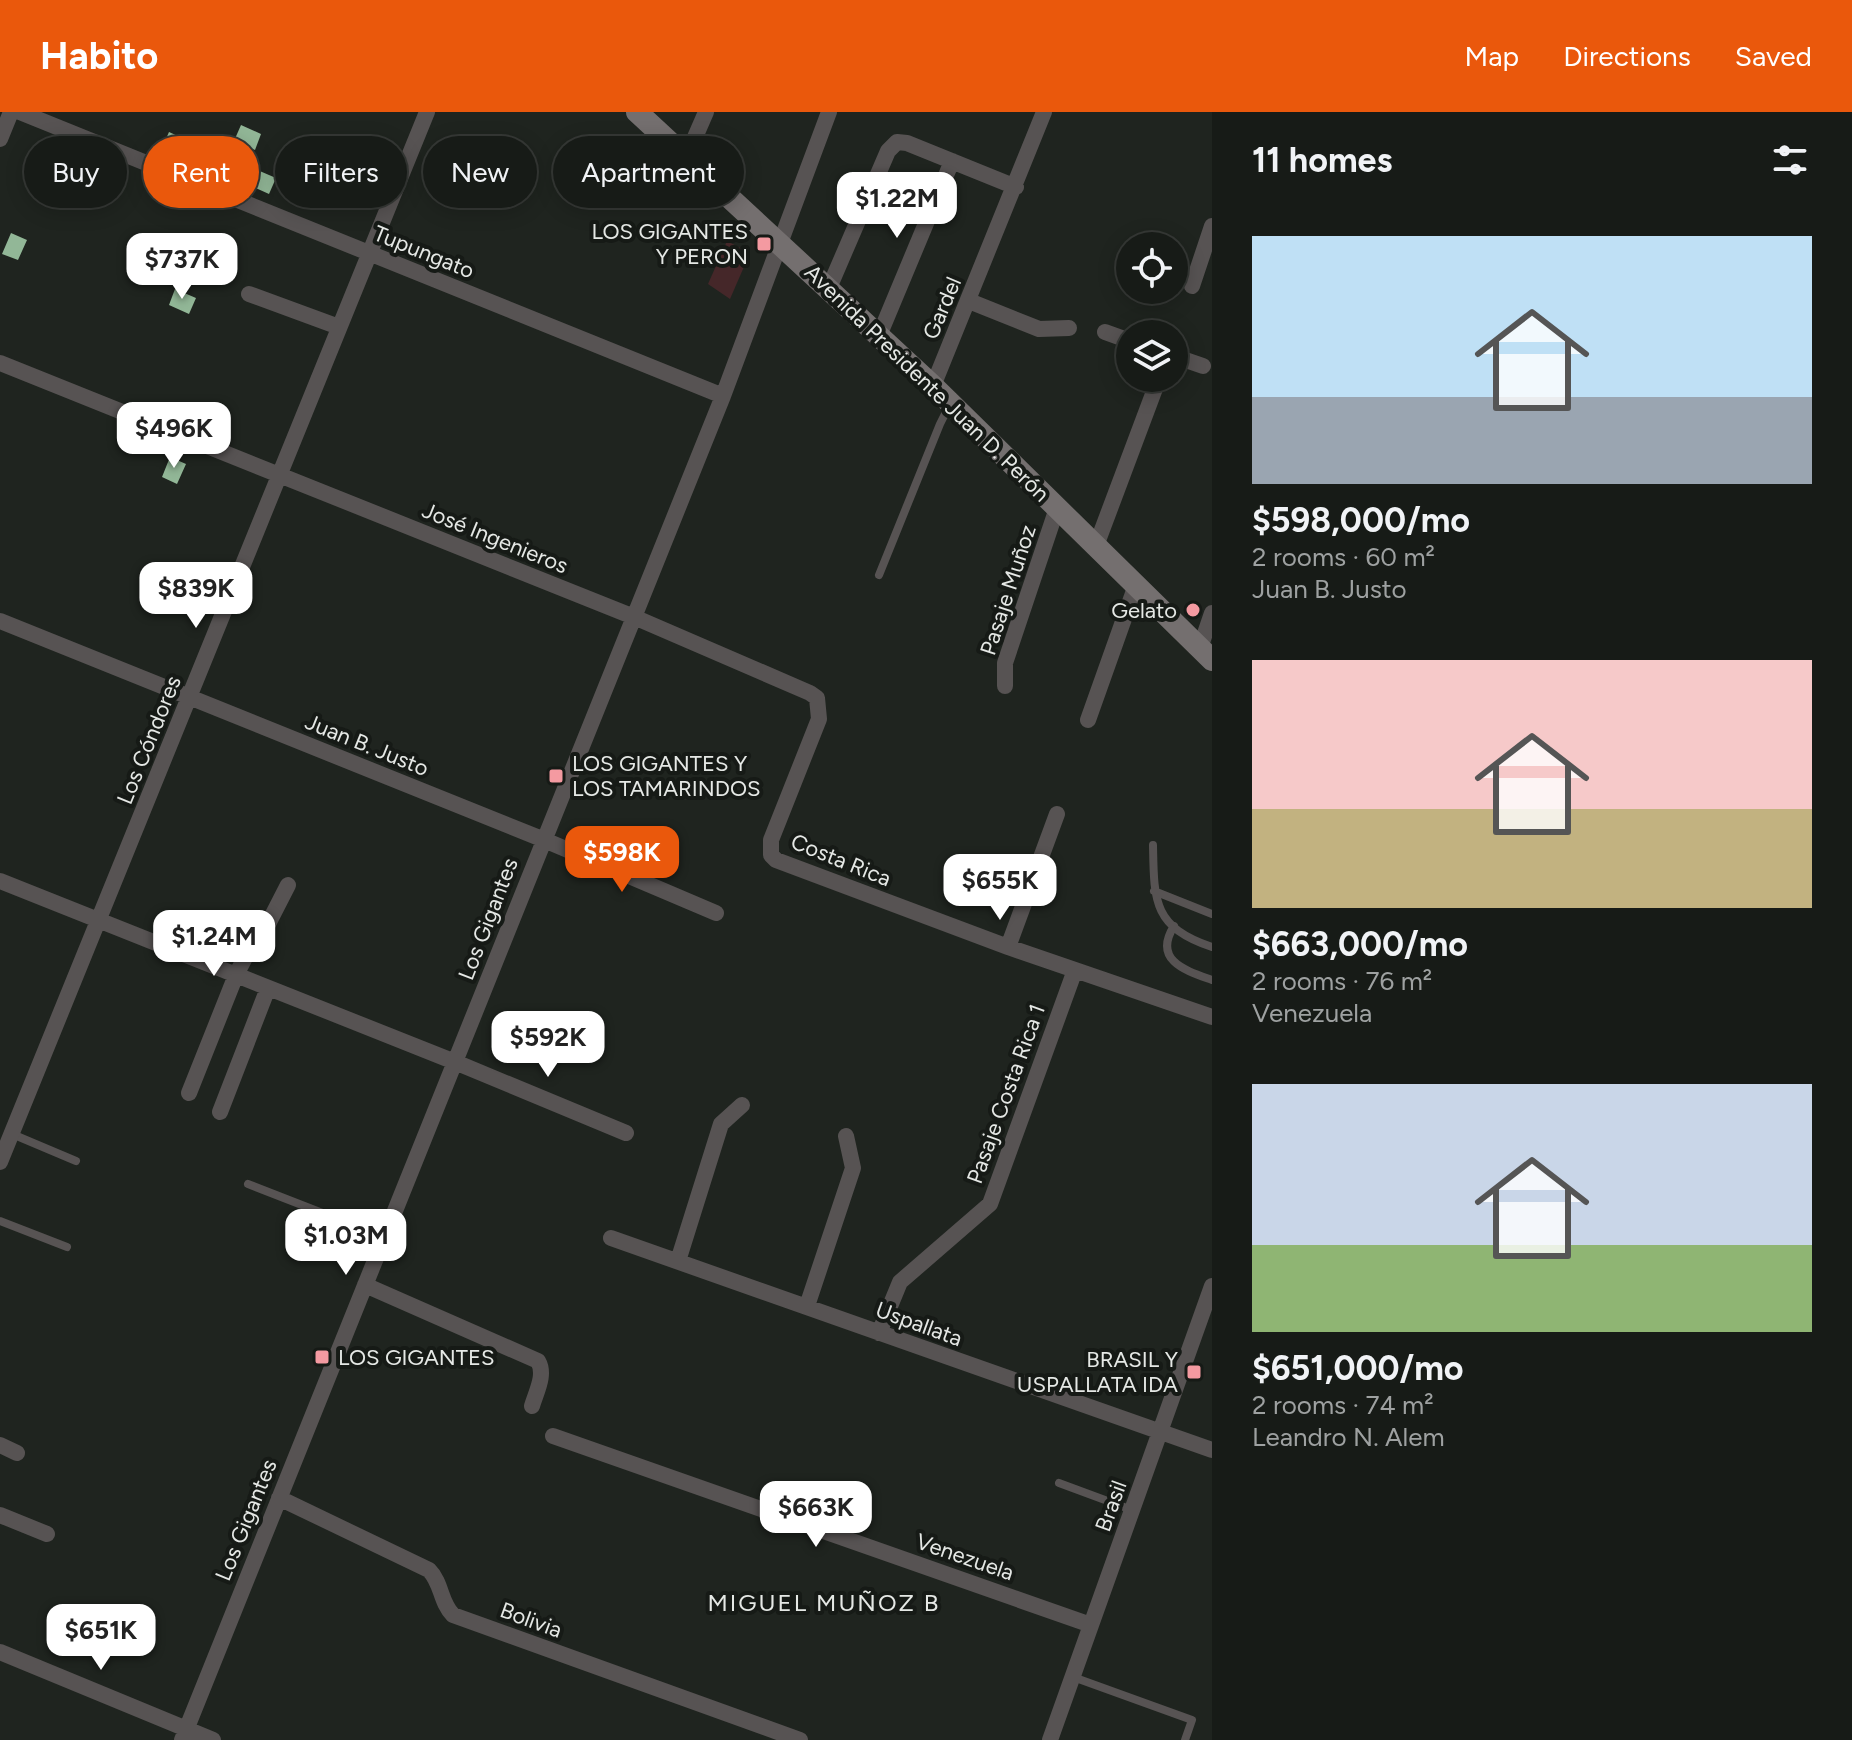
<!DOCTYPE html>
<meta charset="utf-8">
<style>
:root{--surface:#171b17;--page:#242824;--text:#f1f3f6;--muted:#9ea1a1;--line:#363936;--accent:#ea580c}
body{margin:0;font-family:Figtree,sans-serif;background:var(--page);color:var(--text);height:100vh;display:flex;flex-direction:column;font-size:30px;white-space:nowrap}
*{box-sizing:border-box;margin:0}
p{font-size:26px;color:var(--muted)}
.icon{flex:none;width:44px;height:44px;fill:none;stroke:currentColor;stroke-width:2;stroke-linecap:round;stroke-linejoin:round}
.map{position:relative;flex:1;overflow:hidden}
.sheet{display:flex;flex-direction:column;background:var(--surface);width:640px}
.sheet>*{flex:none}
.hud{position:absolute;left:24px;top:24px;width:760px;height:72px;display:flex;gap:16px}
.buttons{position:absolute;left:1116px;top:120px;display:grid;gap:16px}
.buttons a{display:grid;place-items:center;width:72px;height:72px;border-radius:50%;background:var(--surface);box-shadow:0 4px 20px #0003,0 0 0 2px var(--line);font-size:40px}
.price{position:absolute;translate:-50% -68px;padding:0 18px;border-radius:16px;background:#fff;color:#222;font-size:26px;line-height:52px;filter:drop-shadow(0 2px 4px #0008)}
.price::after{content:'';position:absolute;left:50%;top:48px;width:24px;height:18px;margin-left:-12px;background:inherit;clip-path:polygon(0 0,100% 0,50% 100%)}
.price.on{background:var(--accent);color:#fff}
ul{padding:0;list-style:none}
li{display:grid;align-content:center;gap:16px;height:424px;padding:0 40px}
li span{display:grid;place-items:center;height:248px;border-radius:0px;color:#555}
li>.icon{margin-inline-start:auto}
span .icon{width:144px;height:144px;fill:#fffc;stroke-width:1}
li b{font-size:34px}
h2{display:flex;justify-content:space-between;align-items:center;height:96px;padding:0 40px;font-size:34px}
.tag{padding:0 28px;border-radius:36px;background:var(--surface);box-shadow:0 4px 20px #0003,0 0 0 2px var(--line);font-size:28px;line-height:72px}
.tag.on{background:var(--accent);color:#fff}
header{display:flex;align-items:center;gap:48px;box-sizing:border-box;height:112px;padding:0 40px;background:var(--accent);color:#fff}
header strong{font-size:38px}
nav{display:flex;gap:44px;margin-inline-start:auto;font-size:28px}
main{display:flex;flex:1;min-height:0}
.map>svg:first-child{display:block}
</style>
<header>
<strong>Habito</strong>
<nav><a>Map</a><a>Directions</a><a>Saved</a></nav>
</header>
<main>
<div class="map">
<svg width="1212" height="1628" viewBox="0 0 1212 1628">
<rect width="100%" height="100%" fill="#1f241f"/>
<path fill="#452729" d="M727,129L750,141L730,187L708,172Z"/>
<path fill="#92b797" d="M241,13L261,22L255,38L234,29Z
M169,20L189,29L183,45L162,36Z
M360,40L376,46L367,67L351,60Z
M255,57L276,66L269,82L249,73Z
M11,121L27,128L18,148L2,142Z
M175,177L196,186L189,202L169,193Z
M170,345L186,352L177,372L162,365Z"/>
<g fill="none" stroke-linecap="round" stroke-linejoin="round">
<path stroke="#575353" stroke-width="8" d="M879,463L940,312L950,292
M1153,733C1154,789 1153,815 1212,835
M1154,779L1212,802
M1174,814C1152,849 1187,859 1212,868
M12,1022L76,1049
M248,1072L384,1125
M0,1109L67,1135
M1059,1371L1132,1398
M1073,1565L1192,1608L1185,1628"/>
<path stroke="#575353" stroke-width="16" d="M20,0L723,284
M0,27L11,0
M686,46L706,0
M1192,174L1212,114
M829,176L888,39L897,30L907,31L1016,75
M249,182L339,215
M969,189L1039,217L1069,216
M1105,220L1130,229
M879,224L952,49
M1174,244L1203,254
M0,251L634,505L810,581L817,586L819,607L771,728V743L776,748L1008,835L1212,905
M933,274L1044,0
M1096,434L1159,266
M0,509L542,727L716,801
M1200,536L1212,501
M1005,574V551L1057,396
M1088,608L1136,473
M0,769L455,950L626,1021
M1008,835L1057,702
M189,981L236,863L252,832L268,812L288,773
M220,1000L268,876
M0,1050L427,0
M611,1126L1212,1338
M678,1149L721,1012L742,993
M365,1173L538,1249C546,1263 536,1280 532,1294
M807,1194L853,1056L846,1024
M879,1221L900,1170L990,1092L1075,858
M553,1324L1091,1513
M0,1333L17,1341
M279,1386L429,1458C442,1471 440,1490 453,1503L800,1628
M0,1403L47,1422
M0,1540L213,1628
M182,1628L723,284L829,0
M1050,1628L1212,1174"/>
<path stroke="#746f6f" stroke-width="22" d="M637,0L933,274L1212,548"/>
</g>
<g fill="#f49aa1" stroke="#161a16" stroke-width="3">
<rect x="756" y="124" width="16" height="16" rx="4"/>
<circle cx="1193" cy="498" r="8"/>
<rect x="548" y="656" width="16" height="16" rx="4"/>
<rect x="314" y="1237" width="16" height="16" rx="4"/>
<rect x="1186" y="1252" width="16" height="16" rx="4"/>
</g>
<g text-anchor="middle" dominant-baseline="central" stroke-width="8" stroke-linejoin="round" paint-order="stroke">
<g font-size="22" fill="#e5e8e5" stroke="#161a16" text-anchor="end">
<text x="748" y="119">LOS GIGANTES<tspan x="748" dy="25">Y PERON</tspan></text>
<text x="1177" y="498">Gelato</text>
<text x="572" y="651" text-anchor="start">LOS GIGANTES Y<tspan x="572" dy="25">LOS TAMARINDOS</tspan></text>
<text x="338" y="1245" text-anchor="start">LOS GIGANTES</text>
<text x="1178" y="1247">BRASIL Y<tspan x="1178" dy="25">USPALLATA IDA</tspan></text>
</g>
<g font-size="22" fill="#e5e8e5" stroke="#161a16">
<text transform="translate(424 140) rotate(22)">Tupungato</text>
<text transform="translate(942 196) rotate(-67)">Gardel</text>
<text transform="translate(927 271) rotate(44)">Avenida Presidente Juan D. Perón</text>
<text transform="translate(495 426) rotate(22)">José Ingenieros</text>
<text transform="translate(1008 478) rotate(-72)">Pasaje Muñoz</text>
<text transform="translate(149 628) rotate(-68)">Los Cóndores</text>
<text transform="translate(367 633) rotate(22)">Juan B. Justo</text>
<text transform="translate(841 748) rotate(22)">Costa Rica</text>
<text transform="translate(488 807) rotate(-69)">Los Gigantes</text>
<text transform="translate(1006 982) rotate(-70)">Pasaje Costa Rica 1</text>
<text transform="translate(919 1212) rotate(20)">Uspallata</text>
<text transform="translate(1111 1394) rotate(-70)">Brasil</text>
<text transform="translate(246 1408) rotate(-68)">Los Gigantes</text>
<text transform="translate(965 1445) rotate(19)">Venezuela</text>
<text transform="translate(531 1508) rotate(20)">Bolivia</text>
</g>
<g font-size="24" letter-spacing="2" fill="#e5e8e5" stroke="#161a16">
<text x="824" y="1490">MIGUEL MUÑOZ B</text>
</g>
</g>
</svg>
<div class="buttons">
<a><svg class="icon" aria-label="locate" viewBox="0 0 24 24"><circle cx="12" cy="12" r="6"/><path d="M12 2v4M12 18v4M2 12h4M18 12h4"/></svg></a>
<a><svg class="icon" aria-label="layers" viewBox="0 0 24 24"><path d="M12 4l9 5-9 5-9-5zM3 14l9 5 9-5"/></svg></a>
</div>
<b class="price" style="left:897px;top:128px">$1.22M</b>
<b class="price" style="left:182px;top:189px">$737K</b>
<b class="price" style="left:174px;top:358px">$496K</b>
<b class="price" style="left:196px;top:518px">$839K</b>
<b class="price on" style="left:622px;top:782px">$598K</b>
<b class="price" style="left:1000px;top:810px">$655K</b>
<b class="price" style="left:214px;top:866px">$1.24M</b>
<b class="price" style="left:548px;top:967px">$592K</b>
<b class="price" style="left:346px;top:1165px">$1.03M</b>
<b class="price" style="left:816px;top:1437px">$663K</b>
<b class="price" style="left:101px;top:1560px">$651K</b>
<div class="hud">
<a class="tag">Buy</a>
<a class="tag on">Rent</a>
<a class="tag">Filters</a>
<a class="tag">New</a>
<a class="tag">Apartment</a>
</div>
</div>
<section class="sheet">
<h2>11 homes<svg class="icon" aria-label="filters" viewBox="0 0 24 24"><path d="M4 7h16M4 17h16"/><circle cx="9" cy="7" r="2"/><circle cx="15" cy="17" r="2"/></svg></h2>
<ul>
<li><span style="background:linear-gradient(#bfe0f5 65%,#9aa5b1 0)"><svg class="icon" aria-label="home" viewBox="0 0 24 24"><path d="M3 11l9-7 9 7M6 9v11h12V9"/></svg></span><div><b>$598,000/mo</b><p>2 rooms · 60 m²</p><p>Juan B. Justo</p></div></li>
<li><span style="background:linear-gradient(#f6c9c9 60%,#c2b280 0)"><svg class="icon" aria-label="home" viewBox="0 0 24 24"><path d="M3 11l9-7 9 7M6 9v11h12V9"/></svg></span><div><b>$663,000/mo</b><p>2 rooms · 76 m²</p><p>Venezuela</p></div></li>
<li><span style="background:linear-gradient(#c9d6e8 65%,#8fb573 0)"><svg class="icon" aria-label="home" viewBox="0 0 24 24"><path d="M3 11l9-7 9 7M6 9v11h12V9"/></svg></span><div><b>$651,000/mo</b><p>2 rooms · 74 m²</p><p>Leandro N. Alem</p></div></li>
</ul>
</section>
</main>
